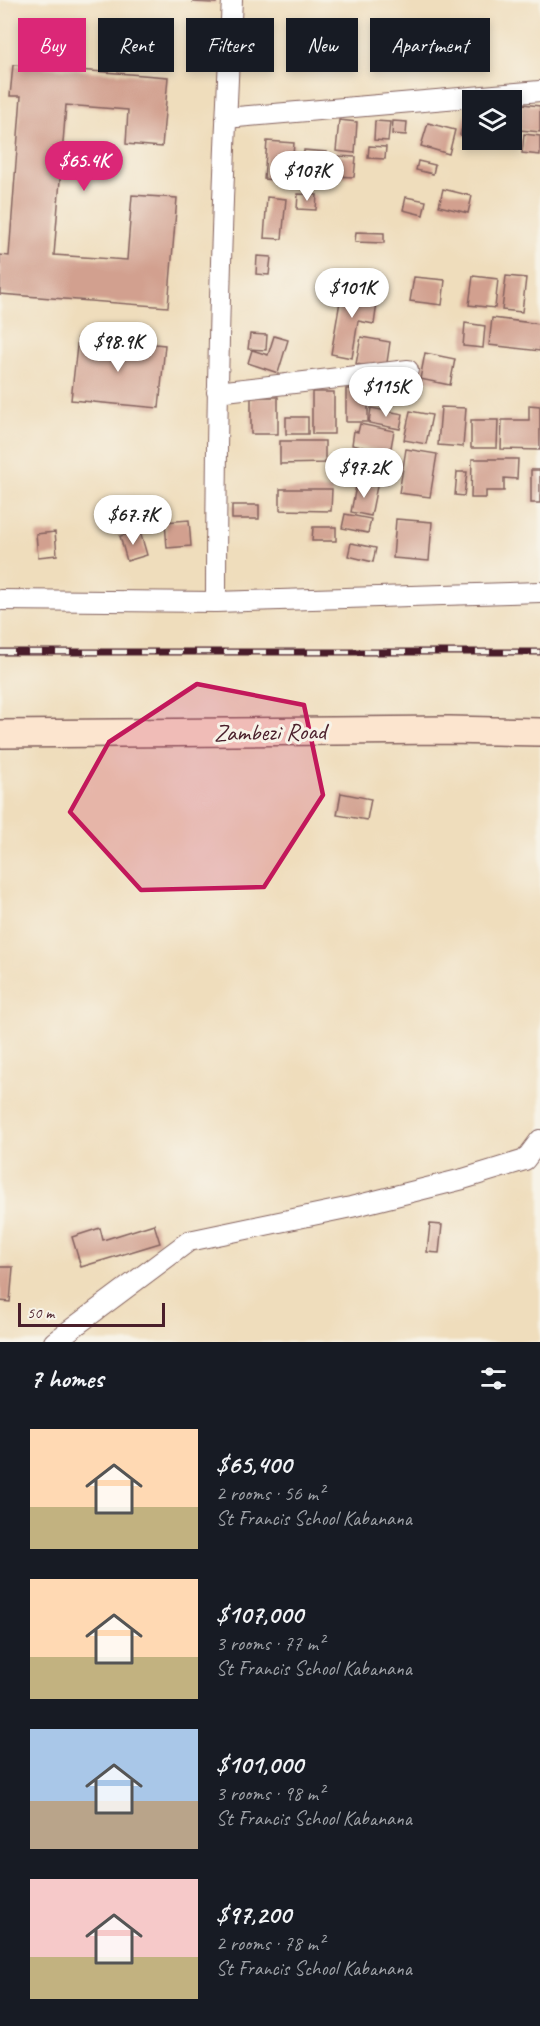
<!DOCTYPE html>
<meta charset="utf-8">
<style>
:root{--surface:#171b24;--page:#242831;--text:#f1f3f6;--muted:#9ea1a6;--accent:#db2777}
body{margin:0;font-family:Caveat,sans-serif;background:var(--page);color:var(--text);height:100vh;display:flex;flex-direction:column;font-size:22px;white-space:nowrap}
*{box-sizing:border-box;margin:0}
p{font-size:20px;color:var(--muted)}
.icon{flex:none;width:33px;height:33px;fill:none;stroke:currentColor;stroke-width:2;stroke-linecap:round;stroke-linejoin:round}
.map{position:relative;height:1342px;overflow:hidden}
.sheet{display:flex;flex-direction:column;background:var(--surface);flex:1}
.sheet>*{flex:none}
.guide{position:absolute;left:18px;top:18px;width:504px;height:54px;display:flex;gap:12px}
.buttons{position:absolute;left:462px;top:90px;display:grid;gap:12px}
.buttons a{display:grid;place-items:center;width:60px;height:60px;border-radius:0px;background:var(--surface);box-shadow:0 3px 9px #0003;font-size:30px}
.scale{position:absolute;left:18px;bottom:15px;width:147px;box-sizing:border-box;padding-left:6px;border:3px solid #4a1f2b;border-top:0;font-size:16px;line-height:21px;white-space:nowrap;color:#4a1f2b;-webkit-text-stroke:4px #f7f3e8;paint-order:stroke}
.price{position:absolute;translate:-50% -51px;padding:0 14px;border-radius:21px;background:#fff;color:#222;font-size:20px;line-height:39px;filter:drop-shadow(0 2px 3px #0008)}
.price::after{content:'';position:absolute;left:50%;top:36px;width:18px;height:14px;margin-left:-9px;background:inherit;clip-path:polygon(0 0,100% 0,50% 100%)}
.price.current{background:var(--accent);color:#fff}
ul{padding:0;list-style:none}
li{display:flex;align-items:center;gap:18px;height:150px;padding:0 30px}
li span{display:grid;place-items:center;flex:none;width:168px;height:120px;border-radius:0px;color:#555}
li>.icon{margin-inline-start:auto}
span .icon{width:72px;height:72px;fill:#fffc;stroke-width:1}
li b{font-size:26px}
h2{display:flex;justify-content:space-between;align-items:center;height:72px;padding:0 30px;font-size:26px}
.tag{padding:0 21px;border-radius:0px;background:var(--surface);box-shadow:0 3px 9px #0003;font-size:21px;line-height:54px}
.tag.current{background:var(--accent);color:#fff}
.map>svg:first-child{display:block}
</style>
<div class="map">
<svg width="540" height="1342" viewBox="0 0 540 1342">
<rect width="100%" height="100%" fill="#f7f3e8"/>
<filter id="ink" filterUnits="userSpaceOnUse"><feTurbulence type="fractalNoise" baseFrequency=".0167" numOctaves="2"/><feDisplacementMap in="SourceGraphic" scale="12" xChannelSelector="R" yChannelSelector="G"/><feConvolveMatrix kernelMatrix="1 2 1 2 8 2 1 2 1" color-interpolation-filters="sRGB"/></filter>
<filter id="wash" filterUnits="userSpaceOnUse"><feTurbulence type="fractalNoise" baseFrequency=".008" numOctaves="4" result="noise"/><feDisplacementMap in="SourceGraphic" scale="24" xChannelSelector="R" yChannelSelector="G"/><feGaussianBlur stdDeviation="1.35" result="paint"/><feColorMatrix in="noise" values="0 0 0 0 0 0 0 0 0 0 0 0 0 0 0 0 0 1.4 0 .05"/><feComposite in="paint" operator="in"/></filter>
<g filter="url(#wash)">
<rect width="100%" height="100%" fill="#efddbc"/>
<g id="blocks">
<path fill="#d2a08f" d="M193,0H216V3L193,2Z
M250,40L268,41V61H250Z
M13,65L168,77L162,147L126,144L128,110L66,105L54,255L127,260L132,195L177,198L168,307L0,294V255L9,256L21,96H10Z
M522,104L540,106V132L520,130Z
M467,108L472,109V138L460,135Z
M339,120L357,122L355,153L336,151Z
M375,121L390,122L388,141L374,140Z
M393,121L407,122L406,135L392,134Z
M428,123L455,130L449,154L421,146Z
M524,134L540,136V155L522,153Z
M267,141L294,143L291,181L264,179Z
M369,146L386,147L385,159L368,158Z
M304,150L327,152L325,174L302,173Z
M336,156L356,157L354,177L334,176Z
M418,161L435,165L433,174L416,170Z
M443,189L472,196L468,213L439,206Z
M298,194L317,195L316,210L297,209Z
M267,197L286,199L282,239L264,238Z
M406,197L426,201L423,215L403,210Z
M356,232L384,233V243L355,242Z
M257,256L271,257L269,275L256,274Z
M473,276L498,279L495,308L469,305Z
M506,276L526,278L522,312L502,310Z
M414,277L445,280L442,305L410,301Z
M343,284L369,289L367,301L377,303L374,324L358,321L352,358L331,354Z
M492,318L540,324V351L489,345Z
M465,323L485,326L483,348L463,346Z
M250,334L267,335L266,350L248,349Z
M274,336L288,340L278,373L248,363L252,350L268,355Z
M78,337L165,345L159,408L71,400Z
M361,337L390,342L386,369L356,364Z
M425,353L455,359L450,385L420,379Z
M346,389H368V422H346Z
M312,392H334V434H312Z
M251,397H278V434H251Z
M529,405L540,406V450L501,449L502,420H529Z
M441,407L466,408L463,447L438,445Z
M371,408L403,414L400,429L369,423Z
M410,411L432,415L426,444L404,440Z
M286,417H308V434H286Z
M471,420H498L497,448H471Z
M360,424L394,431L390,453L352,445L354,431L358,432Z
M280,441H325V463L280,464Z
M406,449L437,454L430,497L399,493Z
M354,455L391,463L387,484L350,476Z
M472,459H518L517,479L504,478V491H486V498H471Z
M531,470H540V503H531Z
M457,472H467L464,496L455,495Z
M357,481L377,486L371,516L351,512Z
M280,489H332L331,511L280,510Z
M232,505H259V519H232Z
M345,514L371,519L368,533L342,528Z
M396,519L432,522L429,561L393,558Z
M189,520L191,546L167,548L165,522Z
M313,527H336V541H312Z
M140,531L147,555L127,561L120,536Z
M55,532L57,555L38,557L36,534Z
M351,543L376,548L373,562L348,556Z
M341,793L371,799L367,820L337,815Z
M154,1224L160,1243L81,1267L72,1237L100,1228L103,1240Z
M430,1224L442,1225L439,1253L427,1252Z
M0,1267H13L10,1302L0,1301Z"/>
</g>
</g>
<g filter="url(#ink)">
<use href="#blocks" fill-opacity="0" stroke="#84625e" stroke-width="1.5"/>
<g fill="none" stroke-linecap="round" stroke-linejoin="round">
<defs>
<path id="minor" d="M226,118L540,91
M217,392L408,370
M0,600L216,602L540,592
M216,602C216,401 221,201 232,0
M54,1342L189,1241L351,1207L463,1179L525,1160L540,1140"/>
<path id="secondary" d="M0,734L449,730L540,732"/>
</defs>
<use href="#minor" stroke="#84625e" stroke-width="22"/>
<use href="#secondary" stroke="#84625e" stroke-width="30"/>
<use href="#minor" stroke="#fff" stroke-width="20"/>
<use href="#secondary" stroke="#fce5cf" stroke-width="27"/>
<defs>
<path id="rail" d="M0,652H540"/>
</defs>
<use href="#rail" stroke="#4a1f2b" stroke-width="7"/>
<use href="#rail" stroke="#f7f3e8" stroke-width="4.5" stroke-dasharray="14" stroke-linecap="butt"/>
</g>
</g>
<path fill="#c2185b" fill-opacity="0.2" stroke="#c2185b" stroke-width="4.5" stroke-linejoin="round" d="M197,684L304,705L323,795L264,887L141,890L70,812L109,742Z"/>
<g text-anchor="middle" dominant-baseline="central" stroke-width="6" stroke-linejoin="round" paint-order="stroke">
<g font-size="24" fill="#4a1f2b" stroke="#f7f3e8">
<text transform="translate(270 732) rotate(-1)">Zambezi Road</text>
</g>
</g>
</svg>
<div class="buttons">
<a><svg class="icon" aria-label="layers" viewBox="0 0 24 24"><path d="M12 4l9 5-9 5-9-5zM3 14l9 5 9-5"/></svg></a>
</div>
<div class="scale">50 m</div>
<b class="price current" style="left:84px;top:192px">$65.4K</b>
<b class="price" style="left:307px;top:202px">$107K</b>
<b class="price" style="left:352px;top:319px">$101K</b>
<b class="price" style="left:118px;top:373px">$98.9K</b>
<b class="price" style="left:386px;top:418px">$115K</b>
<b class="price" style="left:364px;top:499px">$97.2K</b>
<b class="price" style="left:133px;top:546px">$67.7K</b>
<div class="guide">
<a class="tag current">Buy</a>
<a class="tag">Rent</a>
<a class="tag">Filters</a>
<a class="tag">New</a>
<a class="tag">Apartment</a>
</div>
</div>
<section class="sheet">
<h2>7 homes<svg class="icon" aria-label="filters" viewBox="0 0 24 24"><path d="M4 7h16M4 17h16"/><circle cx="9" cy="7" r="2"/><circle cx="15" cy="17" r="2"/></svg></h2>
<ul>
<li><span style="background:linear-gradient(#ffd9b3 65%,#c2b280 0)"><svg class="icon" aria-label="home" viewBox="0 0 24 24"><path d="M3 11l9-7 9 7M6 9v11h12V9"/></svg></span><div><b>$65,400</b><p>2 rooms · 56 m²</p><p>St Francis School Kabanana</p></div></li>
<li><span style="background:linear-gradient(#ffd9b3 65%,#c2b280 0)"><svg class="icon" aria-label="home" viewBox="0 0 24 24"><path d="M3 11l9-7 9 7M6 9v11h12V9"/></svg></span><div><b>$107,000</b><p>3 rooms · 77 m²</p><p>St Francis School Kabanana</p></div></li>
<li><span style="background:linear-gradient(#a9c7e8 60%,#b9a48a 0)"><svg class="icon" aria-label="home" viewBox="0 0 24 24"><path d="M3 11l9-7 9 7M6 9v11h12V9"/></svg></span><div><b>$101,000</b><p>3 rooms · 98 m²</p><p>St Francis School Kabanana</p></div></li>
<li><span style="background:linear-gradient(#f6c9c9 65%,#c2b280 0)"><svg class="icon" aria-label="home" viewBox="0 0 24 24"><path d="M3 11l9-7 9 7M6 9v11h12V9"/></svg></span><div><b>$97,200</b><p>2 rooms · 78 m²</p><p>St Francis School Kabanana</p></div></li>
</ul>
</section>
